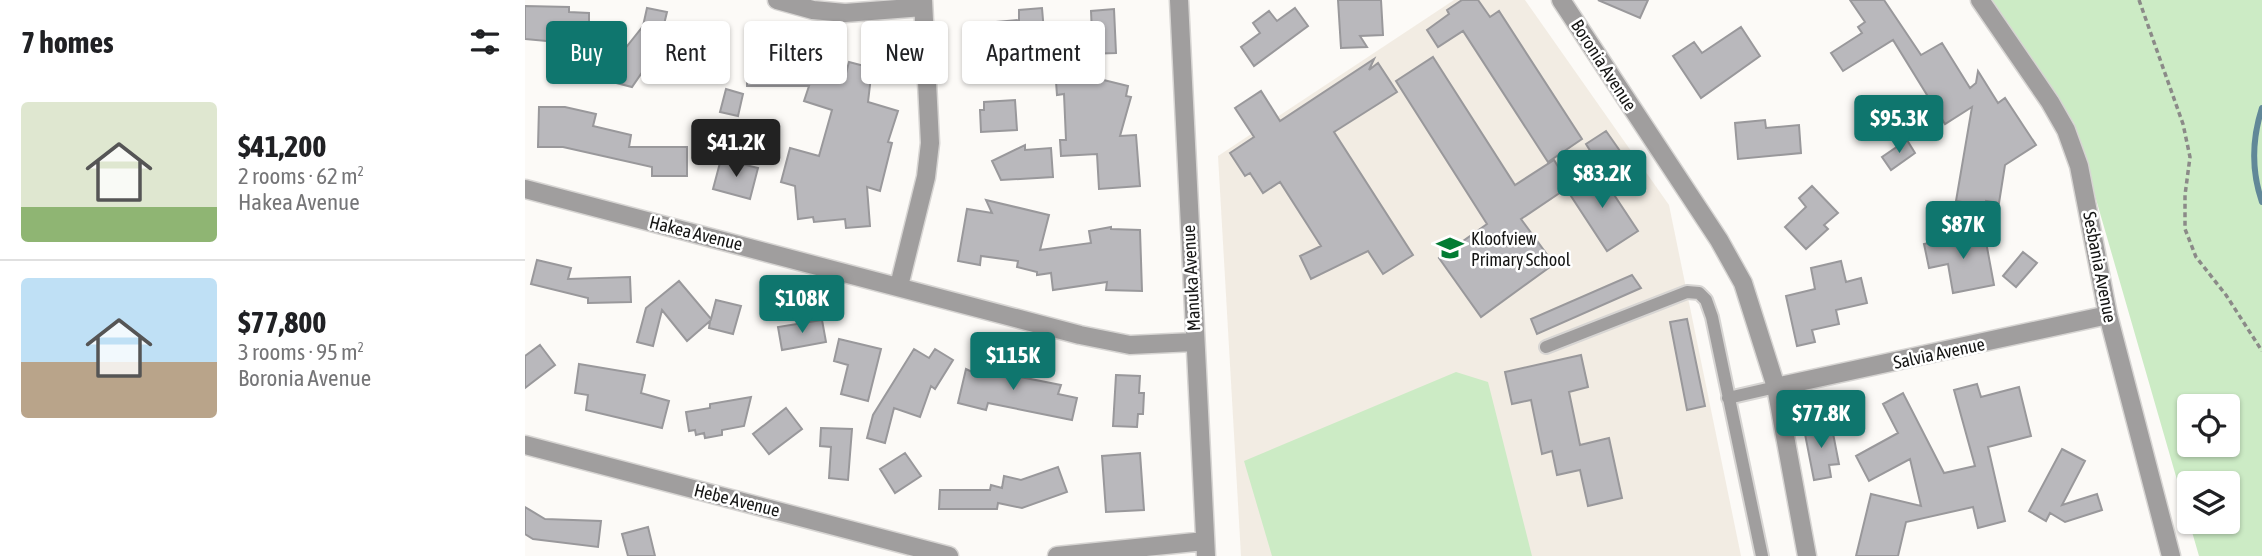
<!DOCTYPE html>
<meta charset="utf-8">
<style>
:root{--surface:#fff;--page:#f6f6f6;--text:#202124;--muted:#757577;--line:#e0e0e0;--accent:#0f766e}
body{margin:0;font-family:"Asap Condensed",sans-serif;background:var(--page);color:var(--text);height:100vh;display:flex;flex-direction:column;font-size:26px;white-space:nowrap}
*{box-sizing:border-box;margin:0}
p{font-size:23px;color:var(--muted)}
.icon{flex:none;width:38px;height:38px;fill:none;stroke:currentColor;stroke-width:2;stroke-linecap:round;stroke-linejoin:round}
.map{position:relative;flex:1;overflow:hidden}
.panel{display:flex;flex-direction:column;background:var(--surface);width:525px}
.panel>*{flex:none}
.top-card{position:absolute;left:21px;top:21px;width:665px;height:63px;display:flex;gap:14px}
.fabs{position:absolute;left:1652px;top:394px;display:grid;gap:14px}
.fabs a{display:grid;place-items:center;width:63px;height:63px;border-radius:7px;background:var(--surface);box-shadow:0 2px 5px #0004;font-size:35px}
.price{position:absolute;translate:-50% -60px;padding:0 16px;border-radius:7px;background:var(--accent);color:#fff;font-size:23px;line-height:46px;filter:drop-shadow(0 2px 4px #0008)}
.price::after{content:'';position:absolute;left:50%;top:42px;width:21px;height:16px;margin-left:-10px;background:inherit;clip-path:polygon(0 0,100% 0,50% 100%)}
.price.active{background:#222;color:#fff}
ul{padding:0;list-style:none}
li{display:flex;align-items:center;gap:21px;height:175px;padding:0 21px}
li+li{border-top:2px solid var(--line)}
li span{display:grid;place-items:center;flex:none;width:196px;height:140px;border-radius:7px;color:#555}
li>.icon{margin-inline-start:auto}
span .icon{width:84px;height:84px;fill:#fffc;stroke-width:1}
li b{font-size:30px}
h2{display:flex;justify-content:space-between;align-items:center;height:84px;padding:0 21px;font-size:30px}
.chip{padding:0 24px;border-radius:7px;background:var(--surface);box-shadow:0 2px 5px #0004;font-size:24px;line-height:63px}
.chip.active{background:var(--accent);color:#fff}
main{display:flex;flex:1;min-height:0}
.map>svg:first-child{display:block}
</style>
<main>
<section class="panel">
<h2>7 homes<svg class="icon" aria-label="filters" viewBox="0 0 24 24"><path d="M4 7h16M4 17h16"/><circle cx="9" cy="7" r="2"/><circle cx="15" cy="17" r="2"/></svg></h2>
<ul>
<li><span style="background:linear-gradient(#dfe7d0 75%,#8fb573 0)"><svg class="icon" aria-label="home" viewBox="0 0 24 24"><path d="M3 11l9-7 9 7M6 9v11h12V9"/></svg></span><div><b>$41,200</b><p>2 rooms · 62 m²</p><p>Hakea Avenue</p></div></li>
<li><span style="background:linear-gradient(#bfe0f5 60%,#b9a48a 0)"><svg class="icon" aria-label="home" viewBox="0 0 24 24"><path d="M3 11l9-7 9 7M6 9v11h12V9"/></svg></span><div><b>$77,800</b><p>3 rooms · 95 m²</p><p>Boronia Avenue</p></div></li>
</ul>
</section>
<div class="map">
<svg width="1737" height="556" viewBox="0 0 1737 556">
<rect width="100%" height="100%" fill="#fcfaf7"/>
<path fill="#f2ece3" d="M929,0H1000L1144,205L1216,556H716L693,156Z"/>
<path fill="#ccebc5" fill-rule="evenodd" d="M1465,0H1737V556H1674L1549,123ZM1664,406H1703V444H1664ZM1664,483H1703V522H1664Z
M931,372L963,382L1007,556H747L719,461Z"/>
<g fill="none" stroke-linecap="round" stroke-linejoin="round">
<path stroke="#618898" stroke-width="6" d="M1737,108C1727,139 1726,170 1737,202"/>
</g>
<path fill="#b9b8bc" stroke="#99989b" stroke-width="2" d="M813,0H856L858,35L835,36L842,47L816,48Z
M937,0H953L965,17L974,11L1057,139L1023,162L938,31L913,47L902,30L924,14L922,10Z
M1073,0H1123L1115,18Z
M1325,0H1359L1396,55L1417,43L1445,88L1451,83L1453,71L1473,103L1480,98L1511,145L1480,165L1474,203L1461,201L1460,206L1431,201L1447,107L1420,124L1368,40L1318,71L1306,53L1337,33L1333,27L1340,22Z
M0,6L44,7V12L64,13V45L0,39Z
M122,8L142,12L133,49L107,87L68,77L74,56L91,60L118,26Z
M517,8L521,56L487,57L486,67L463,69V65L456,66L454,43H460L459,33L473,32L472,22L494,20V10Z
M770,8L783,26L729,66L716,47L735,33L728,23L744,11L752,21Z
M589,9L591,53L562,54L561,35L567,34L566,11Z
M1216,27L1235,56L1176,98L1148,56L1169,42L1177,53Z
M189,37L196,59L173,67L165,45Z
M908,57L990,185L1029,160L1045,186L996,219L1029,264L956,317L914,258L962,224L871,81Z
M849,59L844,70L853,63L872,92L809,132L888,255L858,274L843,251L786,279L775,256L796,246L755,182L738,193L725,173L720,176L705,153L729,137L710,108L736,91L755,121Z
M324,62L347,68L343,102L373,111L363,142L367,143L355,191L342,187L345,226L321,228L320,219L289,222L288,217L273,219L270,186L256,182L265,148L294,156L307,110L279,101L284,86H222V63L285,65L320,77Z
M530,68L603,86L601,96L606,97L595,136L611,135L615,186L574,189L572,154L536,156L535,140H541L539,94L532,95Z
M201,89L218,94L213,116L195,112Z
M490,100L492,130L456,132L455,110H459V102Z
M14,107H40L71,114L68,126L106,135L104,147H162V176H127V167L38,147H13Z
M1240,120L1241,128L1274,125L1276,153L1213,159L1210,123Z
M1081,131L1095,151L1074,165L1061,144Z
M1382,140L1390,153L1366,170L1357,157Z
M500,145V150L526,148L528,177L476,180L467,161Z
M196,159L233,168L225,199L188,189Z
M1072,169L1113,231L1082,251L1042,190Z
M1287,186L1313,213L1299,225L1303,229L1281,249L1260,227L1281,207L1274,198Z
M461,200L524,215L515,250L566,243L564,231L586,227V229L615,230L617,291L581,290L582,282L528,290L526,273L512,275V272L492,267L493,261L456,256L455,265L433,261L442,209L467,213Z
M1459,231L1469,285L1428,293L1423,264L1404,268L1399,244Z
M1498,252L1512,263L1491,287L1478,276Z
M12,260L46,268L43,279L105,277L106,302L63,303V298L6,284Z
M1316,261L1321,282L1336,278L1342,303L1311,310L1314,324L1287,330L1290,342L1272,346L1261,296L1290,289L1286,268Z
M1107,275L1116,288L1012,334L1006,319Z
M154,281L186,319L191,300L216,306L208,334L184,328L185,321L162,341L137,310L128,346L112,342L121,308Z
M1162,319L1180,406L1162,410L1145,322Z
M297,320L301,342L257,350L253,327Z
M314,339L356,349L343,401L316,394L323,365L309,361Z
M15,345L30,365L0,388V356Z
M389,349L404,358L410,349L428,360L410,389L406,386L395,417L369,408L360,443L342,438L348,415Z
M1056,355L1063,387L1044,392L1055,445L1084,438L1097,498L1063,506L1055,470L1032,475L1027,451L1017,454L1006,400L987,404L980,372Z
M450,359L472,364L470,372L536,385L533,394L552,398L547,420L463,403L461,410L433,403L441,369L447,372Z
M54,364L120,375L116,393L144,401L137,428L61,410L63,395L50,393Z
M591,375L615,376L614,393H619L618,414H613L612,427L588,426Z
M1452,384L1456,397L1494,387L1506,436L1463,447L1480,521L1453,528L1448,507L1381,522L1373,556H1331L1346,494L1396,506L1385,459L1344,481L1331,456L1373,433L1358,404L1378,393L1419,473L1450,466L1429,390Z
M226,397L219,426L197,430V435L180,438L179,433L171,435L170,430L164,431L161,412L185,408V404Z
M261,408L277,429L244,454L228,434Z
M1306,423L1314,464L1304,465L1306,477L1289,480L1279,429Z
M296,428L327,429L323,480L304,478L306,447L295,446Z
M1537,449L1560,461L1537,505L1572,494L1577,510L1540,522L1525,513L1521,521L1504,511Z
M380,453L396,476L370,493L355,469Z
M615,453L619,510L581,512L577,456Z
M533,467L542,492L497,508L473,503L472,509H414L415,490H465L466,485L477,488L479,476L496,480Z
M0,507L20,519L76,521L73,547L8,539L0,534Z
M123,527L130,556H103L97,534Z"/>
<g fill="none" stroke-linecap="round" stroke-linejoin="round">
<defs>
<path id="service" d="M1021,347L1162,292L1174,293L1181,300L1187,317L1237,556
M1203,398L1251,387"/>
<path id="minor" d="M252,0L288,10L320,13L398,7
M654,0L681,556
M1036,0L1194,240L1218,283L1251,387L1282,556
M1455,0L1525,102L1541,130L1554,166L1583,315L1646,556
M0,189L555,335L605,345L669,342
M374,286L401,177L405,143L398,0
M1251,387L1583,315
M0,445L424,556
M532,556L680,541"/>
</defs>
<use href="#service" stroke="#d7d5d3" stroke-width="16"/>
<use href="#minor" stroke="#d7d5d3" stroke-width="21"/>
<path stroke="#8b8a88" stroke-width="3.5" stroke-dasharray="5 3.5" stroke-linecap="butt" d="M1614,0L1658,124L1665,157L1660,195V229L1671,257L1701,295L1737,351"/>
<use href="#service" stroke="#a09e9e" stroke-width="12"/>
<use href="#minor" stroke="#a09e9e" stroke-width="18"/>
</g>
<defs>
<symbol id="school-bare" viewBox="-9 -9 18 18"><path d="M0-5L7-2L0 1L-7-2ZM-4 1L0 2.5L4 1V4Q0 6-4 4Z" fill="#027c33" stroke="#fff" stroke-width="2.5" paint-order="stroke"/></symbol>
</defs>
<g fill-rule="evenodd">
<use href="#school-bare" x="906" y="229" width="38" height="38"/>
</g>
<g text-anchor="middle" dominant-baseline="central" stroke-width="5" stroke-linejoin="round" paint-order="stroke">
<g font-size="18" fill="#151514" stroke="#fff">
<text transform="translate(1079 65) rotate(57)">Boronia Avenue</text>
<text transform="translate(171 233) rotate(14)">Hakea Avenue</text>
<text transform="translate(1575 267) rotate(79)">Sesbania Avenue</text>
<text transform="translate(666 278) rotate(-93)">Manuka Avenue</text>
<text transform="translate(1414 353) rotate(-12)">Salvia Avenue</text>
<text transform="translate(212 500) rotate(14)">Hebe Avenue</text>
</g>
<g font-size="18" fill="#151514" stroke="#fff" text-anchor="start">
<text x="946" y="238">Kloofview<tspan x="946" dy="21">Primary School</tspan></text>
</g>
</g>
</svg>
<div class="fabs">
<a><svg class="icon" aria-label="locate" viewBox="0 0 24 24"><circle cx="12" cy="12" r="6"/><path d="M12 2v4M12 18v4M2 12h4M18 12h4"/></svg></a>
<a><svg class="icon" aria-label="layers" viewBox="0 0 24 24"><path d="M12 4l9 5-9 5-9-5zM3 14l9 5 9-5"/></svg></a>
</div>
<b class="price" style="left:1374px;top:155px">$95.3K</b>
<b class="price active" style="left:211px;top:179px">$41.2K</b>
<b class="price" style="left:1077px;top:210px">$83.2K</b>
<b class="price" style="left:1438px;top:261px">$87K</b>
<b class="price" style="left:277px;top:335px">$108K</b>
<b class="price" style="left:488px;top:392px">$115K</b>
<b class="price" style="left:1296px;top:450px">$77.8K</b>
<div class="top-card">
<a class="chip active">Buy</a>
<a class="chip">Rent</a>
<a class="chip">Filters</a>
<a class="chip">New</a>
<a class="chip">Apartment</a>
</div>
</div>
</main>
